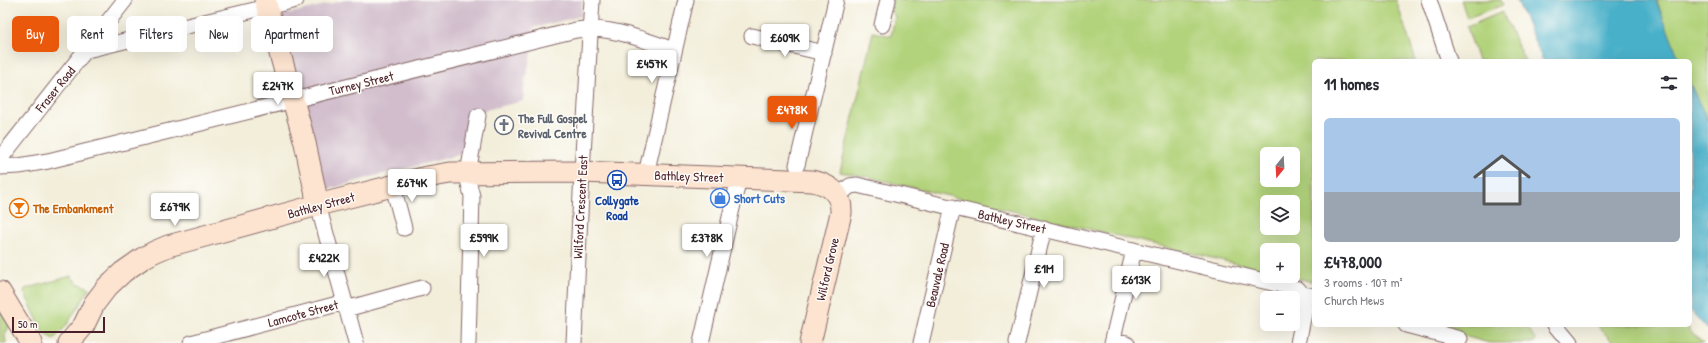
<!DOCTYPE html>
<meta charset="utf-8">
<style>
:root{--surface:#fff;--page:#f2f2f3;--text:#2b2b33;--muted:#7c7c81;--accent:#ea580c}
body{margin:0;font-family:"Patrick Hand",sans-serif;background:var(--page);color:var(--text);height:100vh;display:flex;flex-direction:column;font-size:15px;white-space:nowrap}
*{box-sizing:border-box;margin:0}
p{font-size:13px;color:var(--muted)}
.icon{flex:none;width:22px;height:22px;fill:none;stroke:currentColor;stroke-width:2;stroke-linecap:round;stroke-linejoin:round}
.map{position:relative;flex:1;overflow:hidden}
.panel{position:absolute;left:1312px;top:59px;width:380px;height:268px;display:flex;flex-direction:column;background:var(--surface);border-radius:6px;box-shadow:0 4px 16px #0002}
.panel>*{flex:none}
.hud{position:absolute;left:12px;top:16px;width:380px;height:36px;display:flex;gap:8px}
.needle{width:26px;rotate:198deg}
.tools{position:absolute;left:1260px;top:147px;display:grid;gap:8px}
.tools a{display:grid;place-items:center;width:40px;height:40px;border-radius:6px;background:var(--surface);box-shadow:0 4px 16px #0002;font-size:20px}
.scale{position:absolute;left:12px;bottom:10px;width:93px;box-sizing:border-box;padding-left:4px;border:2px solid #4a1f2b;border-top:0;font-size:11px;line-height:14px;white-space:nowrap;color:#4a1f2b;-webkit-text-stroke:3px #fdfcf7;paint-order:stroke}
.price{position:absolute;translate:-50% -34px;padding:0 9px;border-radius:4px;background:#fff;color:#222;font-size:13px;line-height:26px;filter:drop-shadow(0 1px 2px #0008)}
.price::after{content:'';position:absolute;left:50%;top:24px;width:12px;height:9px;margin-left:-6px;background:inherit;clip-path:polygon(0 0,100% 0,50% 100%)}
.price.current{background:var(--accent);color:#fff}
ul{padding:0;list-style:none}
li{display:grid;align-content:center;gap:8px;height:212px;padding:0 12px}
li span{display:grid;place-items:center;height:124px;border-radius:6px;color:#555}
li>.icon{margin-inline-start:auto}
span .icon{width:72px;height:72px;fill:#fffc;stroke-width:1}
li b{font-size:17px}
h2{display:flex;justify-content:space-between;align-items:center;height:48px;padding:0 12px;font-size:17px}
.tag{padding:0 14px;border-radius:6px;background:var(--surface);box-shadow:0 4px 16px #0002;font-size:14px;line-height:36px}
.tag.current{background:var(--accent);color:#fff}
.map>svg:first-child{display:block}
</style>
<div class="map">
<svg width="1708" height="343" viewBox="0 0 1708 343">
<rect width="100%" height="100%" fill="#fdfcf7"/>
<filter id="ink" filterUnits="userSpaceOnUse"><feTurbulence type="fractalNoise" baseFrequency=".025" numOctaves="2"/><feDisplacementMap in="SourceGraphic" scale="8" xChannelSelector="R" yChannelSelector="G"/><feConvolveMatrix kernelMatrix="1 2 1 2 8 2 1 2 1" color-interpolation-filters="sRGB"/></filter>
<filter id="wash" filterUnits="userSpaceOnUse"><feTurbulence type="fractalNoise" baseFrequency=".012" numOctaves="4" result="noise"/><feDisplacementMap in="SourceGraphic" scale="16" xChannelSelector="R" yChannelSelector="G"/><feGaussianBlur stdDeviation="0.9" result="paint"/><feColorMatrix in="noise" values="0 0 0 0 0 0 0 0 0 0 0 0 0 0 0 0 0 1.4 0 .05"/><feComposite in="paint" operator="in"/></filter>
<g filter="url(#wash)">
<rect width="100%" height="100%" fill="#f3eeda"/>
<path fill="#d1bdcc" d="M345,0H582L581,16L533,28V48L525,80L523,101L469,114L467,153L371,177L326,190L280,16Z"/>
<path fill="#b2d37b" stroke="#7e7953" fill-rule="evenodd" d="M892,0H1396L1416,61H1314V282L1287,276H1293V250H1267V271L864,176L840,172L873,32L891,36L895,16L890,10ZM1267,154H1293V180H1267ZM1267,202H1293V228H1267Z
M1461,0H1501L1503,5L1467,18Z
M1657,0H1708V121L1690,84V61H1679L1669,39Z
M1502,12L1525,61H1478L1467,27Z
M71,276L77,283L90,288L66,326L54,339L44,334L24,292L25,289Z
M0,308L9,326L5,335L6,343H0Z
M1448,325H1526L1536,340L1533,343H1489L1447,331Z
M1597,325H1688L1689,330L1703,343H1616L1608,337Z"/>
<path fill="#4ab0c9" stroke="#4a687a" d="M1517,0H1656L1680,61H1543Z
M1690,84L1708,121V330L1690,310Z"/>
</g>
<g filter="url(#ink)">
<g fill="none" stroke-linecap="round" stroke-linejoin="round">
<defs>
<path id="street" d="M1429,0L1449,61
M882,25L888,0
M752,36L824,53
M87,50L296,0
M0,159L125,0
M797,165L836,0
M0,167L19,166L48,161L576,30C609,25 643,40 674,50
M646,174L686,0
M393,186L404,228
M838,196L850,186L857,185L1298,289L1302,294L1314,296
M318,205L356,343
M346,309L422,288
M1406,325L1460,339
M1555,325L1570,343
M1113,340L1127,343
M191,343L345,302
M468,343L472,196L468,180V173L478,116
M574,343L582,172L592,0
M701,343L739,178
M921,343L953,207
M1017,343L1044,228
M1112,343L1134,250
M1298,343L1305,309L1302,294"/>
<path id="secondary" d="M265,0L305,143L318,205
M0,292L31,343
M69,343L84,325L94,304L107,287L123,272L143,258L154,252L168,246L318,205L427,177L450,173L582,172L812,181C829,184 842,193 841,213L810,343"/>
</defs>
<use href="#street" stroke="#856768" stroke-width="17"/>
<use href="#secondary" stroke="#856768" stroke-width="23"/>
<use href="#street" stroke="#fff" stroke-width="15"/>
<use href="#secondary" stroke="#fde4d0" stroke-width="21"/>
</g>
</g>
<defs>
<symbol id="church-ring" viewBox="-11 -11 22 22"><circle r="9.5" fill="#fdfcf7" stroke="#6b7280" stroke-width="1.5"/><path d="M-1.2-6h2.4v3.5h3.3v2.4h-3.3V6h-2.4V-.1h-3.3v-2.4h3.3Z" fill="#6b7280"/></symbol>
<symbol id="bus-ring" viewBox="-11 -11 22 22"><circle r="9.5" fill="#fdfcf7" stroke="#1a4fb4" stroke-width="1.5"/><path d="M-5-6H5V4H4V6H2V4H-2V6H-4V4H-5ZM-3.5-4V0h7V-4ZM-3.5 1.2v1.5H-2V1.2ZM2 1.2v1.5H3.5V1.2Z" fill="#1a4fb4"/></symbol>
<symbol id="shop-ring" viewBox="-11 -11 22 22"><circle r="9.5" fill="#fdfcf7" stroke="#3f7fe0" stroke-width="1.5"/><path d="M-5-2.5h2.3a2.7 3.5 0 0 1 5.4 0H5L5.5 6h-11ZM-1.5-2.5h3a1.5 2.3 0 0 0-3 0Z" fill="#3f7fe0"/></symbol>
<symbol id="bar-ring" viewBox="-11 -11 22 22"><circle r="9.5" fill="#fdfcf7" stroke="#e8710a" stroke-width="1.5"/><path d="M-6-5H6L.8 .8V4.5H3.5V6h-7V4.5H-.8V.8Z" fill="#e8710a"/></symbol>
</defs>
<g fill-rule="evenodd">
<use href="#church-ring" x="493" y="114" width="22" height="22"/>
<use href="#bus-ring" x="606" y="169" width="22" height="22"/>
<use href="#shop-ring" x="709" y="187" width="22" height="22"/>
<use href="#bar-ring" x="8" y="197" width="22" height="22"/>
</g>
<g text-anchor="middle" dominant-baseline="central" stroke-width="3" stroke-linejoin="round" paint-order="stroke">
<g font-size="13" fill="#4a1f2b" stroke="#fdfcf7">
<text transform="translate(361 83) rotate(-14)">Turney Street</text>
<text transform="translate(55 89) rotate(-51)">Fraser Road</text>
<text transform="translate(689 176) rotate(2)">Bathley Street</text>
<text transform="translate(321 205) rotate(-15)">Bathley Street</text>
<text transform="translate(580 207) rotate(-87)">Wilford Crescent East</text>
<text transform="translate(1012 221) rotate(13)">Bathley Street</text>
<text transform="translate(827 269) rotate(-77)">Wilford Grove</text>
<text transform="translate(937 275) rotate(-77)">Beauvale Road</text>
<text transform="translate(303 313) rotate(-15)">Lamcote Street</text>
</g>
<g font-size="13" font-weight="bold" fill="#5b616d" stroke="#fdfcf7" text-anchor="start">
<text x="518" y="118">The Full Gospel<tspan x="518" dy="15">Revival Centre</tspan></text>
</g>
<g font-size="13" font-weight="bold" fill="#366cbe" stroke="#fdfcf7" text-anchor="start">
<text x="734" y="198">Short Cuts</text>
</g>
<g font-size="13" font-weight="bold" fill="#164399" stroke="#fdfcf7">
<text x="617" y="200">Collygate<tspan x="617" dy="15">Road</tspan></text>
</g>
<g font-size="13" font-weight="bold" fill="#c56008" stroke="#fdfcf7" text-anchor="start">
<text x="33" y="208">The Embankment</text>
</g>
</g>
</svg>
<div class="tools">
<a><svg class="needle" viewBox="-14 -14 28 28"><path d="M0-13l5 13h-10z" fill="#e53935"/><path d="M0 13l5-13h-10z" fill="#7c7c81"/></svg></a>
<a><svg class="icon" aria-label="layers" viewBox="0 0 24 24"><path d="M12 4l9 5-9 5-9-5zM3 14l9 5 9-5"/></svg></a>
<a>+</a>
<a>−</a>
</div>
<div class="scale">50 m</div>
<b class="price" style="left:785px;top:58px">£609K</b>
<b class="price" style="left:652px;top:84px">£457K</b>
<b class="price" style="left:278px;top:106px">£247K</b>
<b class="price current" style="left:792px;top:130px">£478K</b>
<b class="price" style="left:412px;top:203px">£674K</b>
<b class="price" style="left:175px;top:227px">£679K</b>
<b class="price" style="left:484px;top:258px">£599K</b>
<b class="price" style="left:707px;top:258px">£378K</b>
<b class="price" style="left:324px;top:278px">£422K</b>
<b class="price" style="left:1044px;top:289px">£1M</b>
<b class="price" style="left:1136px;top:300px">£613K</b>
<div class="hud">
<a class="tag current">Buy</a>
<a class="tag">Rent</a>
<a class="tag">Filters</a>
<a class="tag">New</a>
<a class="tag">Apartment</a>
</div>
<section class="panel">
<h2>11 homes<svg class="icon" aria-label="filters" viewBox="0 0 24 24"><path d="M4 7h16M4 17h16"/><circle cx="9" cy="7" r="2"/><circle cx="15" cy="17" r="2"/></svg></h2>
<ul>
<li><span style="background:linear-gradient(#a9c7e8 60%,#9aa5b1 0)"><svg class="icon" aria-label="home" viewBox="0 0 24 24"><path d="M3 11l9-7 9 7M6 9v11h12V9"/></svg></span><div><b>£478,000</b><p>3 rooms · 107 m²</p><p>Church Mews</p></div></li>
</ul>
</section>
</div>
